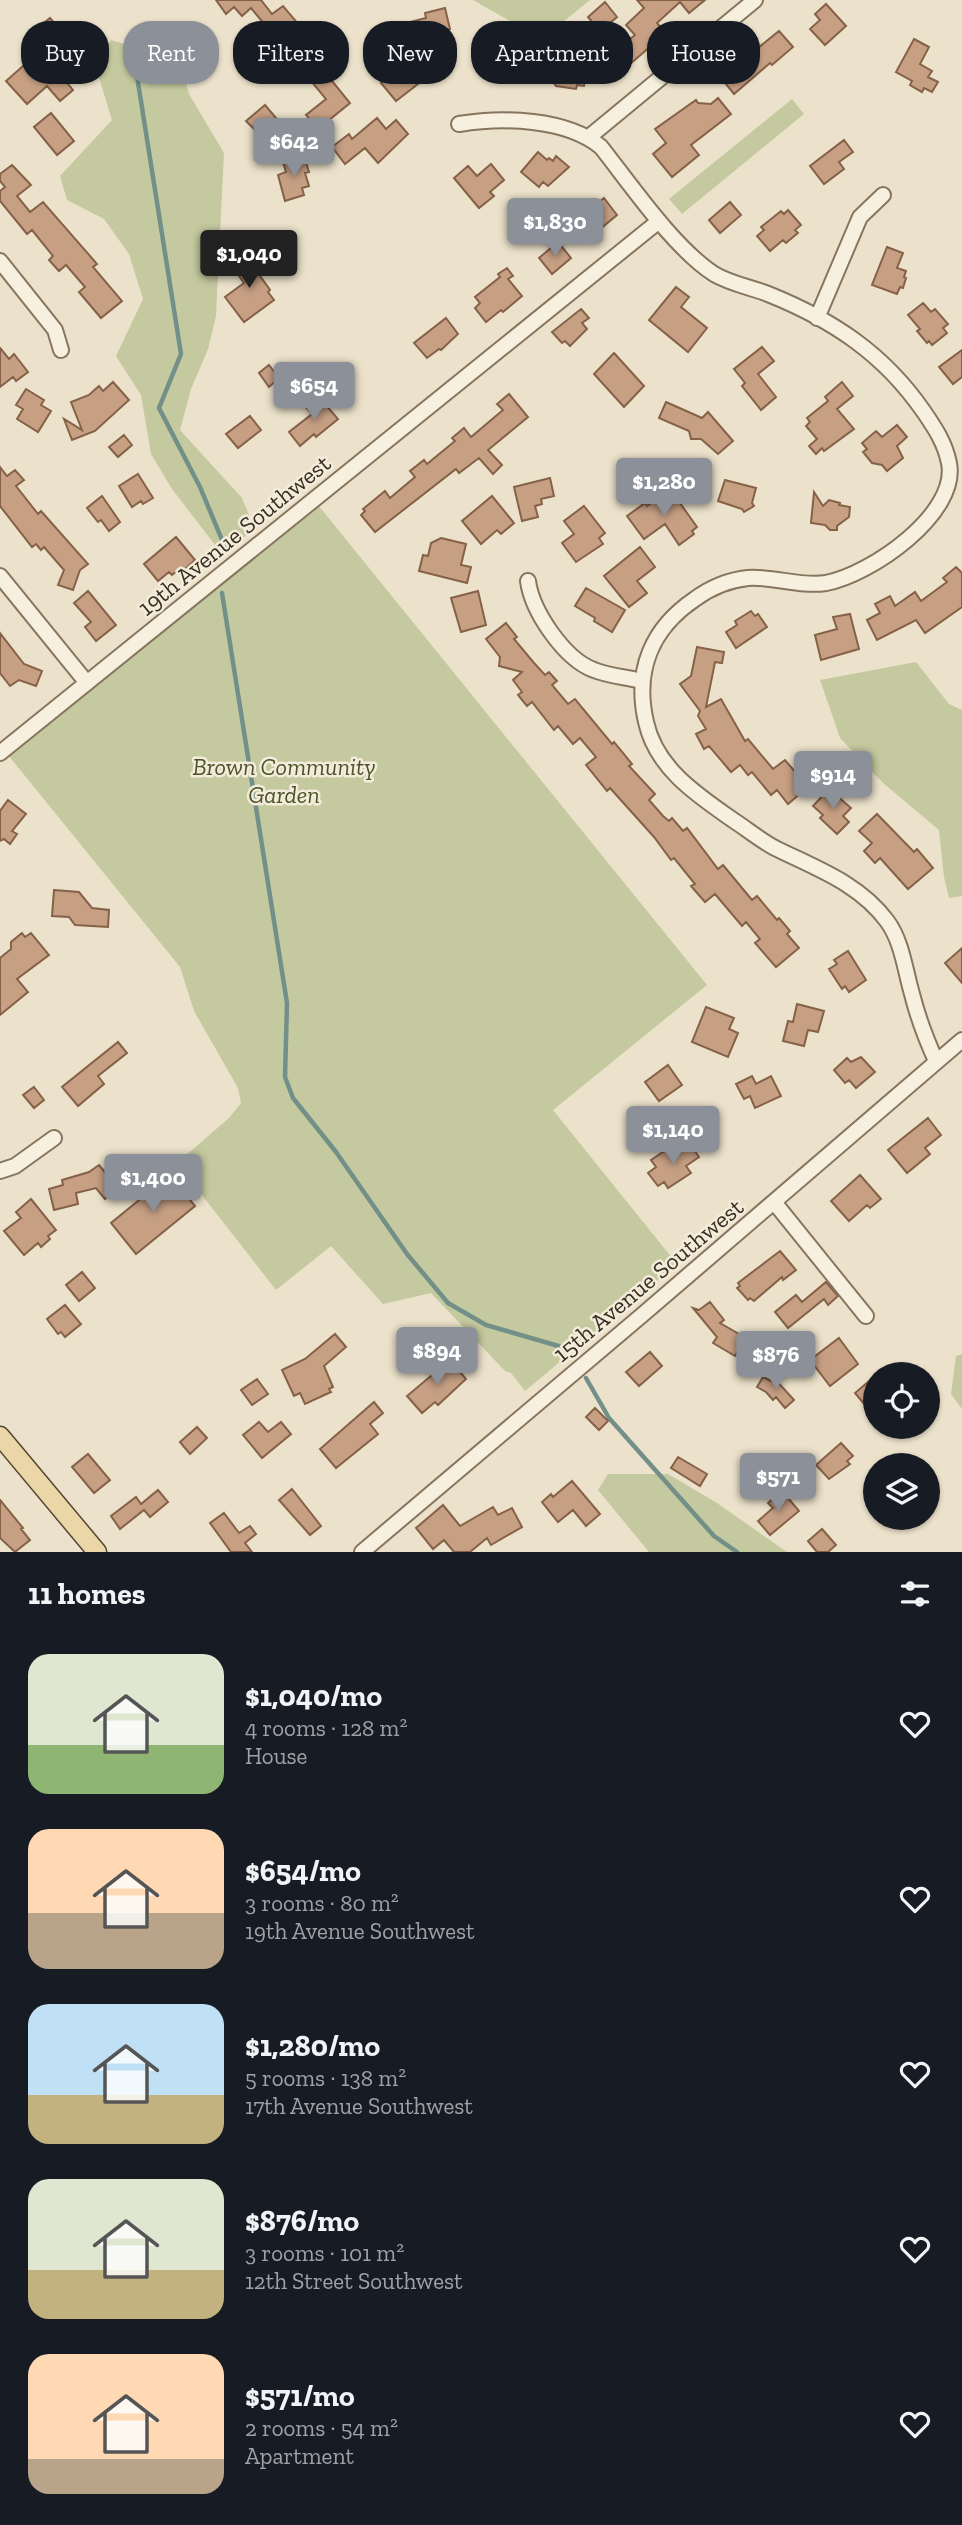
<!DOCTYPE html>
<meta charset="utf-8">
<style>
:root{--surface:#171b24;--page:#242831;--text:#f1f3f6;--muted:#9ea1a6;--accent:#8c9099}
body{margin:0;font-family:"Zilla Slab",serif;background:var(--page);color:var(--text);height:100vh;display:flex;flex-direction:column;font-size:26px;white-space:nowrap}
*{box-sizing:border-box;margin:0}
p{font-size:23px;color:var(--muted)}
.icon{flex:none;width:38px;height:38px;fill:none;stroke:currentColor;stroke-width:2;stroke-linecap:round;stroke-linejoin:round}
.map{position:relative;height:1552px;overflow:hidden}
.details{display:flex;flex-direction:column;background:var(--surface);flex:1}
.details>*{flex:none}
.banner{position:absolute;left:21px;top:21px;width:920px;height:63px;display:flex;gap:14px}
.tools{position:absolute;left:863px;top:1362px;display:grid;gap:14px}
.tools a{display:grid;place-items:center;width:77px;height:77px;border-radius:50%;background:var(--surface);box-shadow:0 2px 5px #0004;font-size:35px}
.price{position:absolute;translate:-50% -60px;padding:0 16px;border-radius:7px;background:var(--accent);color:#fff;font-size:23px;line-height:46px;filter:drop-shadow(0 2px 4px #0008)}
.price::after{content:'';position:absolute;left:50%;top:42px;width:21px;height:16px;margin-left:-10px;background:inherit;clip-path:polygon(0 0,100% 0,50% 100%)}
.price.current{background:#222;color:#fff}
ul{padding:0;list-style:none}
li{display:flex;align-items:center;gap:21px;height:175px;padding:0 28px}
li span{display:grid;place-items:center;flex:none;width:196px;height:140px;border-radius:21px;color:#555}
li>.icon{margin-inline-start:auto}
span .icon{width:84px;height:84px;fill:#fffc;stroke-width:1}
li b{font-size:30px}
h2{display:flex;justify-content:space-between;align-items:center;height:84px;padding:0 28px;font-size:30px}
.chip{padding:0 24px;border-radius:28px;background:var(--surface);box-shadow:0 2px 5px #0004;font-size:24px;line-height:63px}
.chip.current{background:var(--accent);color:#fff}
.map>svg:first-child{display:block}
</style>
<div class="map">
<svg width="962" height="1552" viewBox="0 0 962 1552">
<rect width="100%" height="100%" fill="#ece2cb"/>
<path fill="#c4c99f" d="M473,0H590L542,39Z
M111,40L180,61L189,94L224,153L216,316L208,349L191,389L180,430L242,498L255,529L222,554L172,489L151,454L141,395L116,356L143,299L129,254L104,219L67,200L60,176L112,120L96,68Z
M792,99L804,114L682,214L669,199Z
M314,500L707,985L553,1110L677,1264L525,1391L511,1373L505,1371L431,1293L383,1304L331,1246L276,1290L177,1163L229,1118L241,1103L238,1088L194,1011L180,967L4,750Z
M916,662L949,704L962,710V896L949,898L944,877L939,830L883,783L840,738L820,680Z
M962,1354V1409L951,1394L956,1356Z
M608,1474H668L717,1503L787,1552H649L598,1490Z"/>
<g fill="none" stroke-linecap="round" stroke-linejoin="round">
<path stroke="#728f88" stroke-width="4.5" d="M137,76L181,354L159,408L200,487L225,547
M222,593L287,1003L285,1077L293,1098L336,1152L407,1254L448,1303L486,1325L562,1347
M586,1378L609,1418L714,1536L737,1552"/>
</g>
<path fill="#c7a084" stroke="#856148" stroke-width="2" d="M216,0H261L272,14L283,6L306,33L298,39L311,55L298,65L251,8L242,16L234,7L226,14Z
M637,0H705L689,13L680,2L657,23L666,33L614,78L602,62L635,35L626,25L644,8Z
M605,2L617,17L600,31L588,17Z
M826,4L846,26L825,45L810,29L820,20L815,14Z
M445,8L450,29L443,31V34L414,41L410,22L426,18L425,13Z
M50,18L72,44L50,62L73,90L60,101L47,86L27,104L6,81L39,52L27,37Z
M496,25L508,38L504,43L519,59L507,71L491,55L496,49L484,37Z
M779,31L793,47L772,65L770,63L734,94L721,78Z
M914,39L929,47L920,64L932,71L928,77L938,82L932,92L924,88L922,92L910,85L912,81L896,72Z
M399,50L423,80L396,101L381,83L393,74L383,62Z
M541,54L589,61L584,86L577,85L576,89L556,86L547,74L538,73Z
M324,71L350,103L318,129L306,115L326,99L311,81Z
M718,98L731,114L691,145L699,155L672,177L653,154L666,143L655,129L696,100L698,103L711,104Z
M265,105L287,131L270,145L246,121Z
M51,113L74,141L57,155L34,127Z
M377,118L386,129L396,120L408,134L378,163L365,148L345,164L332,147L349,134L352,139Z
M844,140L853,152L839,162L844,169L824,184L810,166Z
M538,152L547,160L549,158L553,161L556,156L569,167L548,186L543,182L539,187L521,172Z
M304,156L309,172L305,173L309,186L302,188L304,195L285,201L278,175L286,172L283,162Z
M491,164L504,180L490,192L494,196L479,208L454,178L468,166L477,176Z
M12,165L31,185L17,196L30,212L43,202L97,264L93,267L122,301L101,318L79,292L85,287L66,265L59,271L49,260L53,256L32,230L27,234L0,201V191L5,187L0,181V174Z
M604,198L617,215L588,239L574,223Z
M730,202L741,215L720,233L709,220Z
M788,210L801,225L795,230L798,233L786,243L783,240L770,251L757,236L764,230L761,227L781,211L784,214Z
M558,242L571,258L552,274L539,258Z
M887,247L903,253L897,268L906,271L904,277L906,278L903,288L900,287L897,294L872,285Z
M247,253L260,271L258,273L270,290L268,292L274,300L244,322L225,297L244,283L231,265Z
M507,268L513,276L508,279L522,296L503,312L501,310L486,322L475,308L480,303L475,297L500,277L498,274Z
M676,287L689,297L681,307L707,328L688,352L649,320Z
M923,303L931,312L935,309L948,324L943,328L947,333L932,345L929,341L927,343L917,331L920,329L908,315Z
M581,309L589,318L582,323L587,329L570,346L565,341L562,343L552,332Z
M446,318L458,334L441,350L439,349L427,358L414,343Z
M762,347L774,361L758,374L776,397L761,410L742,386L745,383L734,369Z
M0,348L9,359L14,354L28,372L16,381L13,377L0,387Z
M962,350V377L953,384L939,367Z
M614,353L644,386L624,407L594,374Z
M269,365L279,378L269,387L259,373Z
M113,382L129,400L95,431L72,440L64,419L82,430L71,402L89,395L99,386L103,391Z
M842,382L853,396L837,409L854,429L824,451L822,448L816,454L809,446L817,439L806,426L810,422L807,418L828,401L825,397Z
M26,389L44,400L41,405L51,411L38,432L17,419L23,409L16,405Z
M509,394L528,417L488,450L502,465L493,474L479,458L459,473L456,469L375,532L361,515L365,511L363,509L385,491L390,498L415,477L410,471L424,460L427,464L455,441L452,438L464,428L471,437L503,410L497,404Z
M314,396L323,407L326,405L338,419L316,437L314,434L300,446L289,432L312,414L304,405Z
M666,402L702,418L708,412L733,441L718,454L701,439H691L689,431L659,418Z
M250,416L261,430L238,448L226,434Z
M897,425L907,437L897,446L903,458L887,471L882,465L872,463L863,452L867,449L862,443L876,431L882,437Z
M124,435L132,445L118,457L109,447Z
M0,467L7,476L15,470L24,480L16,486L38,514L41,511L88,564L80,570L73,590L58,585L64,570L44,547L41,550L36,544L32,547L0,506Z
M138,474L153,498L143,504L141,501L132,507L119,486Z
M550,478L554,496L541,499L542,504L535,506L538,517L522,521L514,487Z
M725,480L756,488L752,503L754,506L744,512L742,509L718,501Z
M670,489L697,527L692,531L694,534L679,545L665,524L644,539L627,516L645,503L647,506Z
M814,492L823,506L829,500L840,503L839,505L850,507L849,517L837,526V530H830L825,525L811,523Z
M102,496L120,522L109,531L101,520L98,522L87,508Z
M492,496L514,523L501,534L497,530L481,544L462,521Z
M584,506L605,533L599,538L603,544L576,562L562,543L574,534L564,521Z
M176,537L195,560L184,570L182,567L172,575L169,572L158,581L144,564Z
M441,538L466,544L461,565L471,567L467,583L419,571L423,555L428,556L431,543Z
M640,547L655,567L637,581L647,593L629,607L604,576Z
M956,567L962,573V607L925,633L916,620L877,640L867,620L880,613L875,604L890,596L895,606L915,592L921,601L947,582L943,578Z
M586,588L625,610L612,632L594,621L595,618L575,606Z
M88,591L116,625L96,641L85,627L91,622L74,603Z
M478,591L486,625L461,632L451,598Z
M751,611L755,616L758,614L767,627L736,648L726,632L737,625L735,621Z
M850,614L859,649L821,660L815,635L837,629L833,617Z
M506,623L517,637L514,639L534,663L545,675L549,672L557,681L552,685L568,704L575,699L612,744L614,742L632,764L629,766L655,794L649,800L663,816L669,821L672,818L683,831L687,828L718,869L723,865L752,900L757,896L777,920L779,918L790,931L787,934L799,948L776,967L755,943L760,939L746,922L742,926L715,894L705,902L691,886L695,884L674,858L671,860L654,837L610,788L607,791L586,765L596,757L580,738L573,744L558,726L554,730L532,702L527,706L518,695L522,692L513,680L522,672L499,666L500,657L486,639Z
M0,633L24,664L42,671L36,686L19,680L10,686L0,673Z
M697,647L724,652L722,663L715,662L706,707L721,699L745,741L748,739L773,769L785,760L808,787L788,804L777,790L771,795L752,772L748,775L740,765L731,772L709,746L704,749L696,734L706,729L698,716L700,711L680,684L691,676Z
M829,789L851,808L843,816L849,822L837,834L820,818L823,815L813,806Z
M8,800L26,814L12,831L17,834L10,844L4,839L0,841V811Z
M877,814L914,852L917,849L933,868L908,889L880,858L875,863L864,851L872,843L859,831Z
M54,890L79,892L92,908L109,910L108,927L75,925L69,917L52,916Z
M22,933L25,937L31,933L49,955L17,979L28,992L0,1015V958L11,949V942Z
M962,948V983L945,963Z
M848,951L866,980L849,992L845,986L842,989L829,969L837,964L834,960Z
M797,1004L824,1011L818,1032L808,1030L804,1046L783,1041L788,1021L793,1022Z
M706,1007L734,1018L729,1029L738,1033L728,1057L692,1042Z
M118,1042L127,1053L98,1076L104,1084L78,1106L62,1087Z
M861,1057L875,1072L856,1088L849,1080L845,1083L834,1070L847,1058L851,1062Z
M668,1065L682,1085L659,1101L645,1082Z
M752,1076L756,1084L771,1076L781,1096L755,1108L750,1096L744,1099L736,1084Z
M34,1087L44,1100L34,1108L23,1095Z
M928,1118L941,1135L925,1148L930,1154L907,1173L888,1150Z
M690,1144L699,1157L686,1166L691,1173L668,1188L664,1182L658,1186L648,1173L656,1167L651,1160L672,1146L676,1152Z
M99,1165L118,1188L105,1199L96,1188L76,1193L78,1204L54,1210L49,1189L63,1185L62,1180L89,1172Z
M170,1175L195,1206L136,1254L111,1223Z
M860,1175L881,1199L870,1208L867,1205L849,1221L831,1201Z
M31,1199L56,1230L48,1236L50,1239L41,1247L38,1243L24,1255L4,1231L21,1218L16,1212Z
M780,1251L796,1270L783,1280L782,1277L754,1301L750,1298L748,1300L737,1288L740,1286L738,1283Z
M82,1272L95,1288L79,1301L66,1285Z
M826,1282L838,1296L828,1305L824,1299L788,1328L775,1312L796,1295L802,1302Z
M710,1302L724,1320L720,1323L746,1338L735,1356L713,1343L717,1337L693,1308L699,1310Z
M65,1305L81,1324L65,1337L61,1332L58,1334L47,1319Z
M335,1334L346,1347L324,1366L333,1387L329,1389L331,1392L305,1404L300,1393L294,1396L282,1370L305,1359Z
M839,1338L858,1364L830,1386L810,1360Z
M650,1352L662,1366L639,1386L626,1372Z
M450,1360L466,1379L438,1405L435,1402L422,1413L407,1396Z
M875,1376V1417L855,1393Z
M763,1377L771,1381L774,1378L794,1400L785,1408L776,1397L773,1400L766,1392L757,1387Z
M257,1379L268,1394L252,1405L241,1390Z
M374,1402L383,1413L370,1424L378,1434L336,1468L320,1449Z
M595,1408L608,1421L599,1430L586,1417Z
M259,1422L268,1432L281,1422L291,1434L262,1458L243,1435Z
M197,1427L207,1438L190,1454L180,1442Z
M841,1443L853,1456L847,1461L850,1464L829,1479L816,1465Z
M88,1454L110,1480L94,1493L72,1467Z
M678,1457L707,1474L700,1486L671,1468Z
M572,1481L600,1514L586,1526L573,1510L558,1522L542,1502L551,1494L553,1497Z
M292,1489L321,1526L310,1535L279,1500Z
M158,1490L168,1502L150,1517L144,1510L120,1529L111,1516L136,1497L141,1504Z
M782,1491L799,1511L770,1535L758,1521L773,1508L768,1503Z
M0,1500L23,1528L21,1529L30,1540L15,1552L0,1538Z
M443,1505L460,1526L493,1507L498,1515L512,1508L522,1527L491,1545L487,1538L470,1552H454L444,1540L433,1549L416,1528Z
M224,1513L239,1533L250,1526L256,1534L245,1543L252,1552H231L210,1523Z
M822,1529L836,1545L828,1552H817L808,1541Z"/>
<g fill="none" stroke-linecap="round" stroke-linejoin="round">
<defs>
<path id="minor" d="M459,124C502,117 566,118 601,147C631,185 674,248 714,274C731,284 750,287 768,294C833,320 884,354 924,412C935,428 945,443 949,463C959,514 870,575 826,583C800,587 773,576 748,578C729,580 710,588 695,599C652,628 634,670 646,722C656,768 697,795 733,820C747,829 760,840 775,848C815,868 859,883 887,921C902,941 905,970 912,994C918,1018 926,1039 936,1061
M589,137L755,0
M0,261L55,330L61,350
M817,318L860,217L883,195
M0,576L87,683
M528,581C532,611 564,659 594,670C609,676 626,677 642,681
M0,753L659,221
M0,1171L15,1166L54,1138
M774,1202L866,1316
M362,1552L641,1316L962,1040"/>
<path id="major" d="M0,1436L97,1552"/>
</defs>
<use href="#minor" stroke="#877560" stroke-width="18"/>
<use href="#major" stroke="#564434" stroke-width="21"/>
<use href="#minor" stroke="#f7f0de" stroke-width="14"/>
<use href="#major" stroke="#ebd6a7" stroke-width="18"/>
</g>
<g text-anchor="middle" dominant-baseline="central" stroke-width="5" stroke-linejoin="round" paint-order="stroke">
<g font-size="24" fill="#392e22" stroke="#f4ecda">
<text transform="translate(234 535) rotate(-39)">19th Avenue Southwest</text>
<text transform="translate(648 1280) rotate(-40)">15th Avenue Southwest</text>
</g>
<g font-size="24" font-style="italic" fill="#49542b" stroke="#f4ecda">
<text x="284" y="766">Brown Community<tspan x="284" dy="28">Garden</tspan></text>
</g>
</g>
</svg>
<div class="tools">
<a><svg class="icon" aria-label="locate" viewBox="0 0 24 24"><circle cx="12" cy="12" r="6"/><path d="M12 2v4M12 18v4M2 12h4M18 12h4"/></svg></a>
<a><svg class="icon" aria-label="layers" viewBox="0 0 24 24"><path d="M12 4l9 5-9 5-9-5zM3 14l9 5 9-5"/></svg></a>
</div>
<b class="price" style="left:294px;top:178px">$642</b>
<b class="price" style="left:555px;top:258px">$1,830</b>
<b class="price current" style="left:249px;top:290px">$1,040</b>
<b class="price" style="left:314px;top:422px">$654</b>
<b class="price" style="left:664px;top:518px">$1,280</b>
<b class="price" style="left:833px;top:811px">$914</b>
<b class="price" style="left:673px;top:1166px">$1,140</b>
<b class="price" style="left:153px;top:1214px">$1,400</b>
<b class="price" style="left:437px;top:1387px">$894</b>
<b class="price" style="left:776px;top:1391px">$876</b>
<b class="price" style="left:778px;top:1513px">$571</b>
<div class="banner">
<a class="chip">Buy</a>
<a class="chip current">Rent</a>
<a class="chip">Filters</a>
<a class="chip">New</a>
<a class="chip">Apartment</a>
<a class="chip">House</a>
</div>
</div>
<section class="details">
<h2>11 homes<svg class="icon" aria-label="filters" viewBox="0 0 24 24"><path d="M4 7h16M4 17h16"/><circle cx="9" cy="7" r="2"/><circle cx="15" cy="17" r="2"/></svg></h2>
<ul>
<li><span style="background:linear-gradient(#dfe7d0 65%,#8fb573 0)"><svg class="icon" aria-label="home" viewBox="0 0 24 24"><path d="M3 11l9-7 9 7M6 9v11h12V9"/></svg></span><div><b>$1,040/mo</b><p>4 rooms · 128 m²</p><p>House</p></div><svg class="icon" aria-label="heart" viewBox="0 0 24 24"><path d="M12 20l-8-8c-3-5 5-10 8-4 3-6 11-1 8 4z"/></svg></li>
<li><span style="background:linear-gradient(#ffd9b3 60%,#b9a48a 0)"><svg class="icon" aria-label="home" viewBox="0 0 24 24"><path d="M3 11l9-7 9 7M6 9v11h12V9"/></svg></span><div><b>$654/mo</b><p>3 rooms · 80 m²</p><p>19th Avenue Southwest</p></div><svg class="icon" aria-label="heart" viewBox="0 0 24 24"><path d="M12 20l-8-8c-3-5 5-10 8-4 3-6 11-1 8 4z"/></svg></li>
<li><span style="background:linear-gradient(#bfe0f5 65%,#c2b280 0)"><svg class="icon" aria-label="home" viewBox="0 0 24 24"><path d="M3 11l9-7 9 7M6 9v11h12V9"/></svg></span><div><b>$1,280/mo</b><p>5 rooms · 138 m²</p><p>17th Avenue Southwest</p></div><svg class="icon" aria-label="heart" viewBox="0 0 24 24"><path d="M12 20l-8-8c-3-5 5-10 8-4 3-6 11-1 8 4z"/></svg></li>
<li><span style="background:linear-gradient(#dfe7d0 65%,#c2b280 0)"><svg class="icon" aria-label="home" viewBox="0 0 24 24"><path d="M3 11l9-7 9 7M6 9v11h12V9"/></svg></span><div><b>$876/mo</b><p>3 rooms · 101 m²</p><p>12th Street Southwest</p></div><svg class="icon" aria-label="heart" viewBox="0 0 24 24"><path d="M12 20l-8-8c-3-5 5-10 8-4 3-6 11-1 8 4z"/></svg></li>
<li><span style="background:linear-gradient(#ffd9b3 75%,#b9a48a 0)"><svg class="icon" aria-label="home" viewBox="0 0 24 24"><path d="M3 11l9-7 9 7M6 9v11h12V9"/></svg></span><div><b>$571/mo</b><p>2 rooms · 54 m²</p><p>Apartment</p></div><svg class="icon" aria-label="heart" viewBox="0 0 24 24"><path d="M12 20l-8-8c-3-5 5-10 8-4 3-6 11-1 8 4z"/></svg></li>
</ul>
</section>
